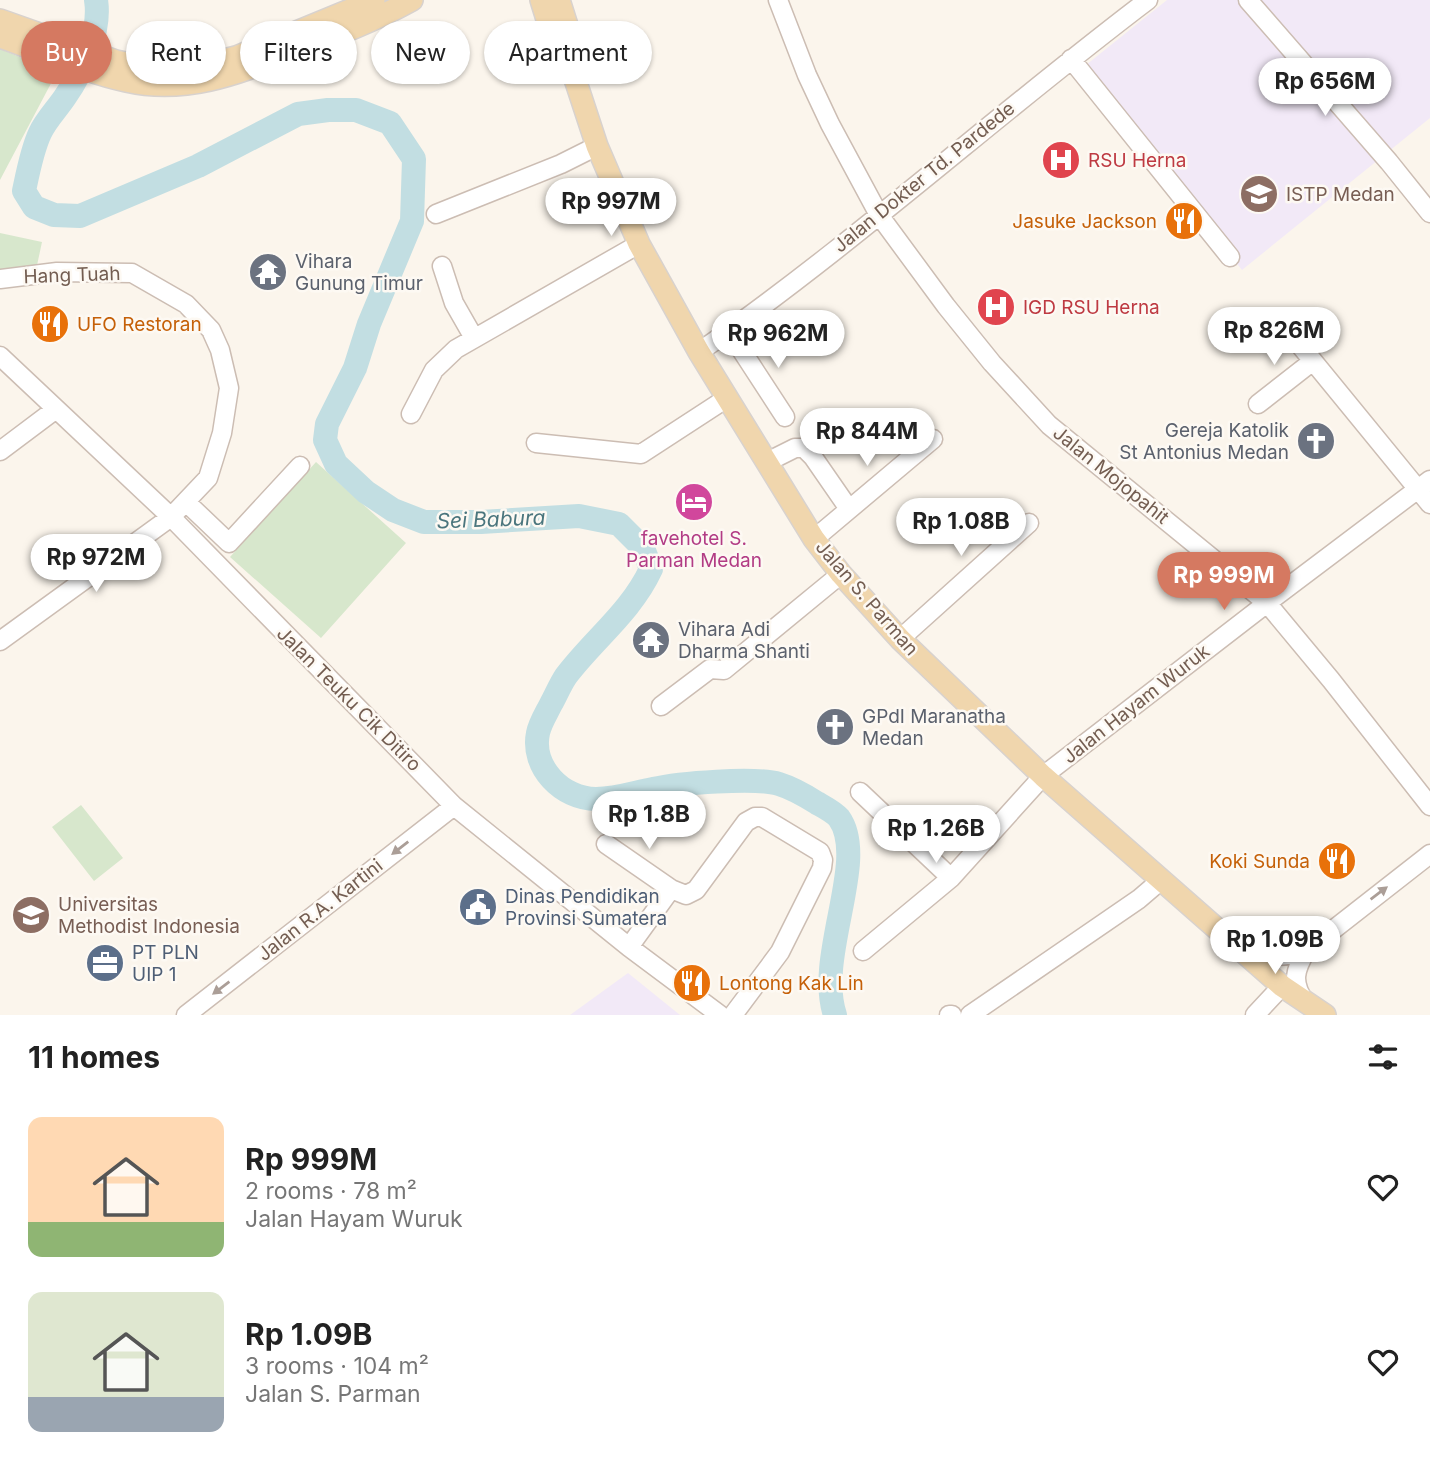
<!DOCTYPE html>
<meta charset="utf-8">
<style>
:root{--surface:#fff;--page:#f2f2f2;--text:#222;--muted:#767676;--accent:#d57961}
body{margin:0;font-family:Inter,sans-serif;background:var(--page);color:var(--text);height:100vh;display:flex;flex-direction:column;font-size:26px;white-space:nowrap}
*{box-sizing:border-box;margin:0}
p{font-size:23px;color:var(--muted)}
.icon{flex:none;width:38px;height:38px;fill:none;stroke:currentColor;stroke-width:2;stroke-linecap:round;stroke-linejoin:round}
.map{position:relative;height:1015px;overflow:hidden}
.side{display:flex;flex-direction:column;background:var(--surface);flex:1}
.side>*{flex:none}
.banner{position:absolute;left:21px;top:21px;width:700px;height:63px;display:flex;gap:14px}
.price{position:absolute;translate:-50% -60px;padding:0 16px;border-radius:24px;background:#fff;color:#222;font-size:23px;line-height:46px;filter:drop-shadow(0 2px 4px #0008)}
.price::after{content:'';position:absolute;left:50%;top:42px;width:21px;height:16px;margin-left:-10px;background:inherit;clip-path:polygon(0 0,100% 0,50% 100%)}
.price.current{background:var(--accent);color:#fff}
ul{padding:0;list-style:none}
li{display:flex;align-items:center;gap:21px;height:175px;padding:0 28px}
li span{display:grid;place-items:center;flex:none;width:196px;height:140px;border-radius:14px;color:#555}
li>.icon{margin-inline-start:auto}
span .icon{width:84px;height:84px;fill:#fffc;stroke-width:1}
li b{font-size:30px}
h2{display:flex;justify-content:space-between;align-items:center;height:84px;padding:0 28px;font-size:30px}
.pill{padding:0 24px;border-radius:32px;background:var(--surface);box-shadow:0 2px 5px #0004;font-size:24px;line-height:63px}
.pill.current{background:var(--accent);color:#fff}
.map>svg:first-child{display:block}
</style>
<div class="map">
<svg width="1430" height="1015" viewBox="0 0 1430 1015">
<rect width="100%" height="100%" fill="#fbf5ec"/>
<path fill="#f2e9f7" d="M1167,0H1430V118L1242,270L1081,69Z
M628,973L680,1015H570Z"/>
<path fill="#d7e7cc" d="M0,49L57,72L0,180Z
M0,233L42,242L36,270L0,275Z
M316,462L406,543L321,638L230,557Z
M81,805L123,858L94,881L52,827Z"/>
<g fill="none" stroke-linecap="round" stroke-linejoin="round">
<path stroke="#c2dee2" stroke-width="24" d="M96,0C101,31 83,71 65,97C57,109 46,120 40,133C32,150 28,172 24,191L34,207L54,215L80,216L198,166L298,114L328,110H356L390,123L414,159L412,221L369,324L355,368L327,424L325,440L336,464L366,492L393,510L424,522H481L579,516L619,524L643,548L651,569C631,612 594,639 566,676C560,685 556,695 551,704C546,714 540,723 538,733C531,767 562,799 596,799C616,799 633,793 653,789C679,783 755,777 779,784C792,788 806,796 817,803C824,807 834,812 839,818C869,860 815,956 835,1015"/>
<defs>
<path id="minor" d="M778,0L807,75L830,124L879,215L946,306L992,363L1049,425L1267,603L1331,680L1430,806
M1248,0L1389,162L1430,213
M1071,59L1230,257
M436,214L561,164L597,146
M442,266L454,303L474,338
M0,279L57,272L132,273L186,304L211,330L220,350L229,388L222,433L208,478L171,517L0,641
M729,331L785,417
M1295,339L1430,504
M699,352C855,243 996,115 1148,0
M0,356L171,517L454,806L629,947L720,1015
M1258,404L1313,361
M411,414L434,370L456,349L639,244
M536,443L641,454L727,398
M0,451L56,409
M767,462L795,448H804L813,457L849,509
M187,503L229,543L300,466
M814,539L933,439
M900,639L1029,523
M661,706L710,669L724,670L841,574
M860,792L951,878
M606,844L671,889
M629,947L671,889L686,895L696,890L746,822L755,817H762L820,852L823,860L822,868L780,952L733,1015
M863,951L951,878L1043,776L1267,603L1430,480
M1242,952C1264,957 1285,958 1306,951
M1305,1002C1291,982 1295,970 1306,951L1430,854
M186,1015L454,806
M949,1015H952
M970,1015L1139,899L1160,881
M1255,1015L1282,986"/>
<path id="major" d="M541,0L555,45L568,58
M559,0L571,38L568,58L572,70L597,146L639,244L699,352L814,539L841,574L900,639L1043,776L1282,986L1325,1015
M0,20L116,61L154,69H189L236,57L374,0
M0,37C41,51 83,72 126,81C187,95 239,73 295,51C335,36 374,21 412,0"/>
</defs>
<use href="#minor" stroke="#ccbdb3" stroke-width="21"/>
<use href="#major" stroke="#d8d2ce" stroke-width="24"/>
<use href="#minor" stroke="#fff" stroke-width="18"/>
<use href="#major" stroke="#f0d6ad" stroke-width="21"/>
</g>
<defs><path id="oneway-solid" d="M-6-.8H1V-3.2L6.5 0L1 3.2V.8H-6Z" transform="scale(1.75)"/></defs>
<g fill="#ab9e97">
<use href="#oneway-solid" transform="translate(400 848) rotate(142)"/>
<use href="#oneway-solid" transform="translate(1379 893) rotate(-37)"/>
<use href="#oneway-solid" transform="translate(221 988) rotate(143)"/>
</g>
<defs>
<symbol id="hospital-disc" viewBox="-11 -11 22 22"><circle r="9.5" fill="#e0444e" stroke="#fdf9f3"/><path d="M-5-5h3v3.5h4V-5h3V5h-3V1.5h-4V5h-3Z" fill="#fff"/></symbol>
<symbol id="university-disc" viewBox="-11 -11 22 22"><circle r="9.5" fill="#8d6e63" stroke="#fdf9f3"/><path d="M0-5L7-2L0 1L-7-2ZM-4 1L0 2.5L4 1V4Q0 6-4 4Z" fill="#fff"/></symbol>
<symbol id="restaurant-disc" viewBox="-11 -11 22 22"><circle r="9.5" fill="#e8710a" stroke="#fdf9f3"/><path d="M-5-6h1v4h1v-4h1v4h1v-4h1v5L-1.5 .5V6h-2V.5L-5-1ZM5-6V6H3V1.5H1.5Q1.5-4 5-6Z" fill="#fff"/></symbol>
<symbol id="temple-disc" viewBox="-11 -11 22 22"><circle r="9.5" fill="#6b7280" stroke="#fdf9f3"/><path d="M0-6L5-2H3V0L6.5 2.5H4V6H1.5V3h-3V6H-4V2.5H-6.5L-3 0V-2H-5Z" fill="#fff"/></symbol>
<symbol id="church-disc" viewBox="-11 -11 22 22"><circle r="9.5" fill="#6b7280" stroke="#fdf9f3"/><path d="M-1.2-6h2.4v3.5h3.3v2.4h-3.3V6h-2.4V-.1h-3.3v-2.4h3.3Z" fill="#fff"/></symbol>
<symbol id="hotel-disc" viewBox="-11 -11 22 22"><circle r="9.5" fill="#d1479c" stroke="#fdf9f3"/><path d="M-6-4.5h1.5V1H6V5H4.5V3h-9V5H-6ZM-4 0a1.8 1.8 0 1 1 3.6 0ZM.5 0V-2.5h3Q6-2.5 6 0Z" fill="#fff"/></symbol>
<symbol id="civic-disc" viewBox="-11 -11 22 22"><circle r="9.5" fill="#5c6f8a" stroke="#fdf9f3"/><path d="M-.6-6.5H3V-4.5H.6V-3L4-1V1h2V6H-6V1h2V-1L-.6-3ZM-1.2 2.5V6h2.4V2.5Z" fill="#fff"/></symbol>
<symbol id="office-disc" viewBox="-11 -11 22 22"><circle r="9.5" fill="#5c6f8a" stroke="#fdf9f3"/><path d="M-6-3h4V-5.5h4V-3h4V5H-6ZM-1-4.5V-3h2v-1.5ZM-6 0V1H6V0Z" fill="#fff"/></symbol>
</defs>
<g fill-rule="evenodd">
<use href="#hospital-disc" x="1039" y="138" width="44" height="44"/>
<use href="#university-disc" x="1237" y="172" width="44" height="44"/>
<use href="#restaurant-disc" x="1162" y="199" width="44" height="44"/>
<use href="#temple-disc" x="246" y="250" width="44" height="44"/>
<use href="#hospital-disc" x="974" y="285" width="44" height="44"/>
<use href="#restaurant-disc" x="28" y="302" width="44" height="44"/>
<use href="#church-disc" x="1294" y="419" width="44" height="44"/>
<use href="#hotel-disc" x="672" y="480" width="44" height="44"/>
<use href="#temple-disc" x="629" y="618" width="44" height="44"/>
<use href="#church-disc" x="813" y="705" width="44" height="44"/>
<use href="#restaurant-disc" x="1315" y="839" width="44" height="44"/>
<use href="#civic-disc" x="456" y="885" width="44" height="44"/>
<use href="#university-disc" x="9" y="893" width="44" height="44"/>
<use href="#office-disc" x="83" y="941" width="44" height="44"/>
<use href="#restaurant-disc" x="670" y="961" width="44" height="44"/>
</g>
<g text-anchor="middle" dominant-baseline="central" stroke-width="5" stroke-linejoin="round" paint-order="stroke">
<g font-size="19" fill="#be3a42" stroke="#fdf9f3" text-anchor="start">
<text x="1088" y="160">RSU Herna</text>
<text x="1023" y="307">IGD RSU Herna</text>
</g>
<g font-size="19" fill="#735d51" stroke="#fdf9f3">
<text transform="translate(924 177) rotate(-39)">Jalan Dokter Td. Pardede</text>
<text transform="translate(72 275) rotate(-2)">Hang Tuah</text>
<text transform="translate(1111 475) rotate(39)">Jalan Mojopahit</text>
<text transform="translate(867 598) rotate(49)">Jalan S. Parman</text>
<text transform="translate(349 699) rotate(45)">Jalan Teuku Cik Ditiro</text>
<text transform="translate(1136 704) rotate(-38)">Jalan Hayam Wuruk</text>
<text transform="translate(320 910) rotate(-38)">Jalan R.A. Kartini</text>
</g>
<g font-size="19" fill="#785e54" stroke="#fdf9f3" text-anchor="start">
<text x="1286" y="194">ISTP Medan</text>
<text x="58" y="904">Universitas<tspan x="58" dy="22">Methodist Indonesia</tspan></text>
</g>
<g font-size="19" fill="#c56008" stroke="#fdf9f3" text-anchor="end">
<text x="1157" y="221">Jasuke Jackson</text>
<text x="77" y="324" text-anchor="start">UFO Restoran</text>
<text x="1310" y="861">Koki Sunda</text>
<text x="719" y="983" text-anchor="start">Lontong Kak Lin</text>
</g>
<g font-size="19" fill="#5b616d" stroke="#fdf9f3" text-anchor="start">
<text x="295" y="261">Vihara<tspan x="295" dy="22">Gunung Timur</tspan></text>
<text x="1289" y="430" text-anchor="end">Gereja Katolik<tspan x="1289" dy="22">St Antonius Medan</tspan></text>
<text x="678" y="629">Vihara Adi<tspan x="678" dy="22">Dharma Shanti</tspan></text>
<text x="862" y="716">GPdI Maranatha<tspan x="862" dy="22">Medan</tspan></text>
</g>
<g font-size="19" fill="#b23c85" stroke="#fdf9f3">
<text x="694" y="538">favehotel S.<tspan x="694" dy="22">Parman Medan</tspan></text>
</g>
<g font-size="19" fill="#4e5e75" stroke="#fdf9f3" text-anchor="start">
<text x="505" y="896">Dinas Pendidikan<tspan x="505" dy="22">Provinsi Sumatera</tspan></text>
<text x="132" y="952">PT PLN<tspan x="132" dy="22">UIP 1</tspan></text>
</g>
<g font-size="21" font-style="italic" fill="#4a757d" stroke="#fdf9f3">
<text transform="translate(491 519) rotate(-2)">Sei Babura</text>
</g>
</g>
</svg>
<b class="price" style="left:1325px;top:118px">Rp 656M</b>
<b class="price" style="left:611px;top:238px">Rp 997M</b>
<b class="price" style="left:1274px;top:367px">Rp 826M</b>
<b class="price" style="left:778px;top:370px">Rp 962M</b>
<b class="price" style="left:867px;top:468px">Rp 844M</b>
<b class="price" style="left:961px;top:558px">Rp 1.08B</b>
<b class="price" style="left:96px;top:594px">Rp 972M</b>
<b class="price current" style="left:1224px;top:612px">Rp 999M</b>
<b class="price" style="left:649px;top:851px">Rp 1.8B</b>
<b class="price" style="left:936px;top:865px">Rp 1.26B</b>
<b class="price" style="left:1275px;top:976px">Rp 1.09B</b>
<div class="banner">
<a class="pill current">Buy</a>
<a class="pill">Rent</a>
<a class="pill">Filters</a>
<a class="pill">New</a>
<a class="pill">Apartment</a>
</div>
</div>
<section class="side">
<h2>11 homes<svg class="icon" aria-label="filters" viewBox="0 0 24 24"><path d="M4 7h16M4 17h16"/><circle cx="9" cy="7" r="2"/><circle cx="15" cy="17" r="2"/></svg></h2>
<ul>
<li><span style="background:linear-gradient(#ffd9b3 75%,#8fb573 0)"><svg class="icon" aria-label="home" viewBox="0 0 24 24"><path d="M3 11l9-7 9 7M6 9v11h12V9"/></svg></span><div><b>Rp 999M</b><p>2 rooms · 78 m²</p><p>Jalan Hayam Wuruk</p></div><svg class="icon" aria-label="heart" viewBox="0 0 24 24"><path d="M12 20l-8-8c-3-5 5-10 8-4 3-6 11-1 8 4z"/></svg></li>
<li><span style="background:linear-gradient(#dfe7d0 75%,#9aa5b1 0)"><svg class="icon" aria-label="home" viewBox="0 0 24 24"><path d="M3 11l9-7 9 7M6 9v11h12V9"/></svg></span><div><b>Rp 1.09B</b><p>3 rooms · 104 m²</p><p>Jalan S. Parman</p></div><svg class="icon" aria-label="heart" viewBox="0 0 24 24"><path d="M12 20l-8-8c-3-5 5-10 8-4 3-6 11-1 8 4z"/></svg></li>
</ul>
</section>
